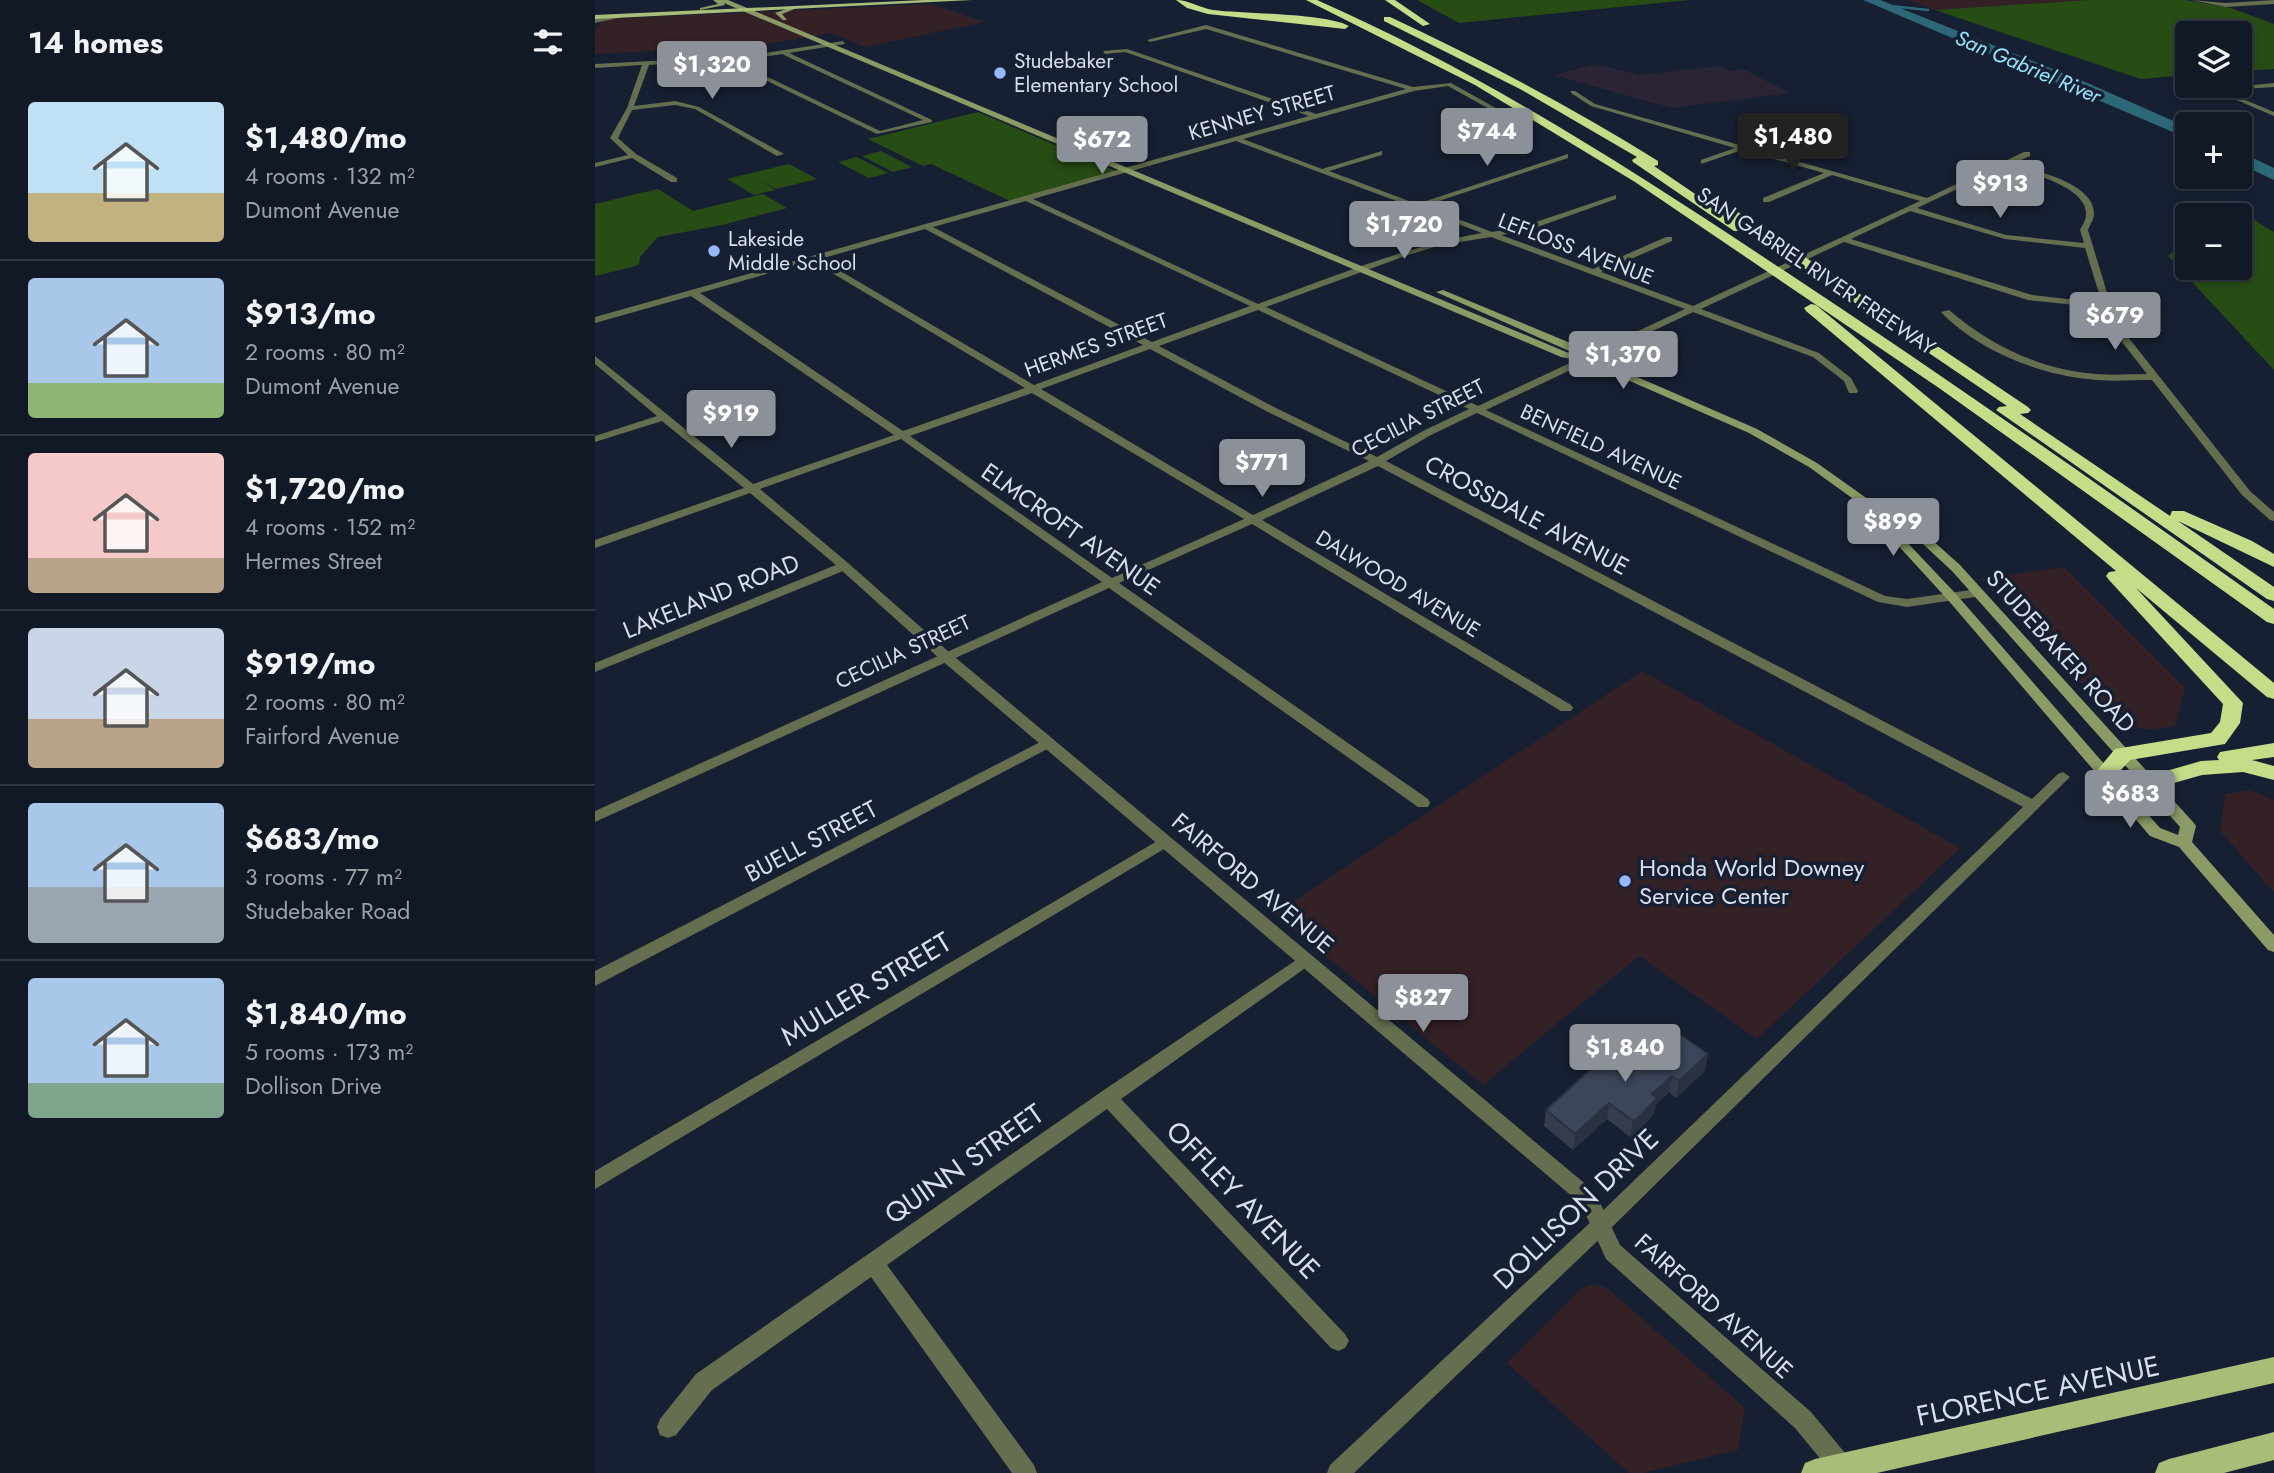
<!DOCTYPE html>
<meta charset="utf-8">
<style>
:root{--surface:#111826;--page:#1e2532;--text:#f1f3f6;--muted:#9ca0a7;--line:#303743;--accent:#8c9099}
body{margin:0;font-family:Jost,sans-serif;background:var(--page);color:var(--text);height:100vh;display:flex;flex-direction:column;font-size:26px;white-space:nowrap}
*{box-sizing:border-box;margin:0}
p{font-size:23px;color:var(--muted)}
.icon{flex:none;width:38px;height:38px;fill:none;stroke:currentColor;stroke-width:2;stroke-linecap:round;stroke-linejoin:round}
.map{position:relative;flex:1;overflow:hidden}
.sheet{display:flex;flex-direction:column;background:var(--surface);width:595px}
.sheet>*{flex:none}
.buttons{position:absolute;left:1580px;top:21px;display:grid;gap:14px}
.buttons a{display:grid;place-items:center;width:77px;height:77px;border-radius:7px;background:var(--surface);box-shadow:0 4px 10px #0003,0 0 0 2px var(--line);font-size:35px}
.price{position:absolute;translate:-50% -60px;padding:0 16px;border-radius:7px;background:var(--accent);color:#fff;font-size:23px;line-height:46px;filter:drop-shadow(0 2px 4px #0008)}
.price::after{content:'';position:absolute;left:50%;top:42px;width:21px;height:16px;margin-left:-10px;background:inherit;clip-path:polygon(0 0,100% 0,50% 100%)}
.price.selected{background:#222;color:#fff}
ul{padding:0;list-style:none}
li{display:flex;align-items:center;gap:21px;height:175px;padding:0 28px}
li+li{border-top:2px solid var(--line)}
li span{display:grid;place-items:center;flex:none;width:196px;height:140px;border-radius:7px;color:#555}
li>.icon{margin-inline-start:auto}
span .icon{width:84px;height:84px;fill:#fffc;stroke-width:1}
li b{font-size:30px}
h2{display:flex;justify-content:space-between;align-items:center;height:84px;padding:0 28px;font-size:30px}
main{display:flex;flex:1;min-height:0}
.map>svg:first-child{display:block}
</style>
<main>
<section class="sheet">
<h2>14 homes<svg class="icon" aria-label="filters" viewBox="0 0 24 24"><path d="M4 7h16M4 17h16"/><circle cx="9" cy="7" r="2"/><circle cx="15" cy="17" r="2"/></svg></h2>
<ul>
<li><span style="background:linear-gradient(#bfe0f5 65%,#c2b280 0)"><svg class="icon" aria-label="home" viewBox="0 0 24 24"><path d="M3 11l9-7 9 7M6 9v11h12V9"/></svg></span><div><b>$1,480/mo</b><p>4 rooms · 132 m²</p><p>Dumont Avenue</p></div></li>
<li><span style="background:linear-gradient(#a9c7e8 75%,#8fb573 0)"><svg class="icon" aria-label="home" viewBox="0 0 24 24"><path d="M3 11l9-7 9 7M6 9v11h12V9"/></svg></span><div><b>$913/mo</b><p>2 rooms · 80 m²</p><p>Dumont Avenue</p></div></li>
<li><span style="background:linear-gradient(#f6c9c9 75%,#b9a48a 0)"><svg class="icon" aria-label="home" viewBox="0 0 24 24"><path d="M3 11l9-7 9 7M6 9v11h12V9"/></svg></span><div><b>$1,720/mo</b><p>4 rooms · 152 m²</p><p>Hermes Street</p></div></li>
<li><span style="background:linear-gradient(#c9d6e8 65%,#b9a48a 0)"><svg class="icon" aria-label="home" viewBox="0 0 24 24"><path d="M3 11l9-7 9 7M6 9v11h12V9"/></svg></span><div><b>$919/mo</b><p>2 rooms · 80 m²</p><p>Fairford Avenue</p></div></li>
<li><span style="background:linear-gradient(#a9c7e8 60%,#9aa5b1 0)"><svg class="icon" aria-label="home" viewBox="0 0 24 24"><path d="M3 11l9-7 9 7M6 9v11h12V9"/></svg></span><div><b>$683/mo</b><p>3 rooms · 77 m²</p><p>Studebaker Road</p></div></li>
<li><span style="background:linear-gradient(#a9c7e8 75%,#7fa58c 0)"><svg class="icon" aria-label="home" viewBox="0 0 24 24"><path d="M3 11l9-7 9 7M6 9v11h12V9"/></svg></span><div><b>$1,840/mo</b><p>5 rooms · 173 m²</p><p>Dollison Drive</p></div></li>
</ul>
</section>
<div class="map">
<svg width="1679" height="1473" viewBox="0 0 1679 1473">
<rect width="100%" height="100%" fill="#172033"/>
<path fill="#342126" d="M1313,0H1494L1340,10Z
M336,4L390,22L270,47L237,33L161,46L0,54V30L10,19Z
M1469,567L1590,688L1580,726L1552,730L1522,720L1386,579Z
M1047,671L1365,848L1162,1039L1044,956L888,1085L680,914Z
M1655,790L1679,800V892L1625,831L1630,794Z
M1000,1284L1013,1289L1150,1408L1143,1450L1048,1473H1034L912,1363L987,1288Z"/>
<path fill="#2a2434" d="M1000,64L1044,75L1124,66L1134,71L1148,69L1195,93L1076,108L959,75Z"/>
<path fill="#274d15" d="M822,0H1094L864,23Z
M1494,0H1590L1636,8L1679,24V69L1645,71V33H1592V75L1546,79L1340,10Z
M383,112L521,171L415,201L336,164L328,166L273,139Z
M286,151L317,167L298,172L267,156Z
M262,157L293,173L274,178L243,162Z
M194,164L222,179L181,189L167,181L180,190L159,195L132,179Z
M63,189L98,211L168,194L192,208L127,225L63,237L45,257L44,265L0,276V204Z
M1643,210L1679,232V370L1573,256L1592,241V268H1645V215H1634Z"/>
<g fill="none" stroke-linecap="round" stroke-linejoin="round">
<path stroke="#2c6878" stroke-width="2.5" d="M1286,5L1333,10"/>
<path fill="#2c6878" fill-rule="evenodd" d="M1268,0H1285L1488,81L1592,127V138Z
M1645,152L1679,168V180L1645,164Z"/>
<path fill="#656e4e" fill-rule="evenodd" d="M1596,0L1631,3L1679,0V4L1631,7Z
M28,15V17L0,23V19Z
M611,25L818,87L856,83L915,116L909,121L848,138V136L907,116L853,86L819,91L648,139L727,169L787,151V155L734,171L822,204L973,154V158L829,206L897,232L929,226L1021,195V199L934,230L906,235L998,269L1071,237H1077V241L1006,272L1098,306L1325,201L1237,175L1174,202H1168V198L1229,173L1147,150L1106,164V160L1140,148L996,106L976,93V91H980L1000,104L1332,198L1429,152H1435V156L1417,164C1440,170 1500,184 1499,214C1499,219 1495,225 1493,230L1516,306L1533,337L1655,491L1679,512V521L1675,520L1647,495L1557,380C1535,380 1513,382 1492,379C1442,374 1381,349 1346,312L1354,310C1392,343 1442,368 1492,373C1512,376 1532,374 1552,374L1524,338L1509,308L1433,300L1249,242L1106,309L1224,353L1256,378L1263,391L1262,393H1254L1249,381L1218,357L1098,312L891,410L1290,596L1312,599L1383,589L1387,590L1389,593L1387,596L1312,607L1283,602L882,413L836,435L791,461L1437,799L1463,774L1468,772L1475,777L1013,1231L759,1473H732L735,1465L999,1219L1428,807L783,466L667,520L976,705L978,708L976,711H966L657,524L524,583L833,799L835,803L833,807H823L514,588L0,822V811L507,582L306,439L165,489L253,563L255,566L253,569L0,672V663L241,565L155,493L0,548V540L149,488L67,421L0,442V436L62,416L0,364V356L158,484L299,435L96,296L0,323V317L714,116L530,52L510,54L508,51L532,49L721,114L811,89L611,29L555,42L552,40ZM641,141L887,233C809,247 737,277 663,304L438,199ZM1411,166C1432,172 1493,186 1491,215C1491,220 1487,226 1485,230L1489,243L1411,235L1322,208ZM431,201L655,306L557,342L338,227ZM1315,211L1410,239L1490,248L1507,303L1437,295L1256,239ZM330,229L548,345L439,385L225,259ZM896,237L1090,309L883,406L671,307L813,255L846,245ZM217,261L430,388L308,431L105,293ZM663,310L874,409L828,431L782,457L679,407L564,346ZM555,349L671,411L774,461L658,515L446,389ZM437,393L649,519L517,578L315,436Z
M248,41L250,44L194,53L337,120V122L282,134L145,68L147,60L54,65L39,106L80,101L104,107L189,154L182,156L100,109L80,105L37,110L23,138L41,154L82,178V182H76L37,158L0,167V163L33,155L15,138L32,108L47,65L0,68V64L151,56ZM188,54L189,55L328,120L285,131L150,66L153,59Z
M1588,74L1592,76V80L1586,77Z
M1609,86H1617L1679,112V116Z
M453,738L458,740L460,743L458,746L0,986V971Z
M569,837L574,838L577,842L574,846L0,1189V1171Z
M710,954L716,956L718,960L716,964L526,1099L750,1334L754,1341L750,1348L743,1351L736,1348L512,1109L292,1265L439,1465L442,1473H417L276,1277L117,1390L81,1435L73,1438L65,1435L62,1427L65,1419L101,1374L506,1092Z"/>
<path fill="#656e4e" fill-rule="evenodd" d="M1679,83V87L1620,91L1617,89Z
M249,562L253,563L355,653L1000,1192L1025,1245L1216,1412L1260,1465L1263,1473H1237L1200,1428L1011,1259L986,1204L345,659L245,569L243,566L245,563Z"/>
<path fill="#8c9b66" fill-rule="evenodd" d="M118,0H133L971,352L981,354L841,292L848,290L985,347L994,356L1162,429L1222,463L1284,507L1302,511L1310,516L1365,565L1598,822L1601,826L1597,842L1679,935V952L1673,950L1584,847L1555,836L1353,600L1299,541L1275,520V511L1214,467L1154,433L989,361L966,357L129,3L130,5L105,10V8L123,4ZM1286,514L1302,520L1357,571L1585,827L1583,835L1565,828L1361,594L1307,537L1285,517Z
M197,7L202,8L187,14L192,20H188L180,13Z"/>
<path fill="#aabd78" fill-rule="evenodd" d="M329,0H377L0,19V15Z
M1679,1357V1383L1282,1473H1206L1210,1463L1220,1459Z
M1679,1432V1460L1629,1473H1560L1564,1463L1574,1459Z"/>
<path fill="#c5dc89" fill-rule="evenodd" d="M581,0C594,0 605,8 618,10C649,14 731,13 754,26L750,29L613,14L592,8Z
M711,0H722C883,71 1030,165 1176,262C1346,374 1513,491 1679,609V624L1672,622L1344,388L1040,182L880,85Z
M790,0H800L835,24L828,26Z
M789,17H795C887,60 977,107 1063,161V165L1059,166L1131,215L1132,210H1140L1433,407L1436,410L1433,413L1425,414L1575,516L1577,511H1589L1657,541L1679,554V567L1583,521L1679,587V601L1672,599L1401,410L1404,407L1412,406L1148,227L1147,231H1139L1038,162L1037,160L1042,157L925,89L789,21Z
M1216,304L1221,305L1679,683V699L1672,697L1541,588L1648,703L1645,723L1630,744L1535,760L1526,770L1554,776L1606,761L1624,760L1622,757L1625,752L1679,743V757L1657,760L1679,766V780L1648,772L1607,775L1554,790L1502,779L1499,774L1520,749L1616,733L1625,722L1628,704L1514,580L1511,576L1514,572L1521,571L1211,311L1209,308Z"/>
</g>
<path fill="#343c4e" d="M1110,1071L1081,1098L1074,1092L1061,1104L1059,1114L1041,1134L1035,1137L1012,1119L978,1150L949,1126L951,1110L1033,1075Z"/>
<path fill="#2a3140" d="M1113,1054L1110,1071L1081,1098L1084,1081Z
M1077,1076L1074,1092L1061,1104L1059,1114L1041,1134L1035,1137L1038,1121L1057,1094Z
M1014,1103L1012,1119L978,1150L980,1134Z"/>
<path fill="#3c465b" stroke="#2a3140" stroke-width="2" d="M1082,1032L1113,1054L1084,1081L1077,1076L1057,1094L1062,1098L1044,1117L1038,1121L1014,1103L980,1134L951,1110L1009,1057L1033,1075Z"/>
<g fill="#94b7fd" stroke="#172033" stroke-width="2.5">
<circle cx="405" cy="73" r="7"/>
<circle cx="119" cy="251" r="7"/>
<circle cx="1030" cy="881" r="7"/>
</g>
<g text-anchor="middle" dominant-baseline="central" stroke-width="7" stroke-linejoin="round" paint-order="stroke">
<g font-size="21" fill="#d8deeb" stroke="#172033" text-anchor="start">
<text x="419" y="61">Studebaker<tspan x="419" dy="24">Elementary School</tspan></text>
<text x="133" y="239">Lakeside<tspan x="133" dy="24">Middle School</tspan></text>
</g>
<g font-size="21" font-style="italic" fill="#95e5fd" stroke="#172033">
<text transform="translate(1433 67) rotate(23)">San Gabriel River</text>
</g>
<g font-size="21" fill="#d8deeb" stroke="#172033">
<text transform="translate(667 113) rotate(-16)">KENNEY STREET</text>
<text transform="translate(981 249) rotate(21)">LEFLOSS AVENUE</text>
<text transform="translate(1221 271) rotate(34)">SAN GABRIEL RIVER FREEWAY</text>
<text transform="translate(501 345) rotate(-20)">HERMES STREET</text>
<text transform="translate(823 418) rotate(-27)">CECILIA STREET</text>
<text transform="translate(1006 447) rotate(25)">BENFIELD AVENUE</text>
<text transform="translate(803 584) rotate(31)">DALWOOD AVENUE</text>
<text transform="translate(308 652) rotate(-25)">CECILIA STREET</text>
</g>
<g font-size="24" fill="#d8deeb" stroke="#172033">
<text transform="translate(932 515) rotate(28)">CROSSDALE AVENUE</text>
<text transform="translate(476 529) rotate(35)">ELMCROFT AVENUE</text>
<text transform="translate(116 596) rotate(-22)">LAKELAND ROAD</text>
<text transform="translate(1466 651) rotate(48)">STUDEBAKER ROAD</text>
<text transform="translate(216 841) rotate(-28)">BUELL STREET</text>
<text transform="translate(658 883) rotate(40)">FAIRFORD AVENUE</text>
<text transform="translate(1119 1306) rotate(42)">FAIRFORD AVENUE</text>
</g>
<g font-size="24" fill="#d8deeb" stroke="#172033" text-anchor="start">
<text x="1044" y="867">Honda World Downey<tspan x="1044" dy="28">Service Center</tspan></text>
</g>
<g font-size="28" fill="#d8deeb" stroke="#172033">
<text transform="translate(271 989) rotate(-31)">MULLER STREET</text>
<text transform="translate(369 1164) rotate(-35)">QUINN STREET</text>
<text transform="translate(648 1200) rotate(46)">OFFLEY AVENUE</text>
<text transform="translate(981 1209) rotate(-44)">DOLLISON DRIVE</text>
<text transform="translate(1443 1391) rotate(-12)">FLORENCE AVENUE</text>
</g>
</g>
</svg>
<div class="buttons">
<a><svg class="icon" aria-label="layers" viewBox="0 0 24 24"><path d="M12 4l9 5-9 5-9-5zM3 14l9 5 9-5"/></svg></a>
<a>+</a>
<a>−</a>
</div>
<b class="price" style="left:117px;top:101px">$1,320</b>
<b class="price" style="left:892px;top:168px">$744</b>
<b class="price selected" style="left:1198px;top:173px">$1,480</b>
<b class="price" style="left:507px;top:176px">$672</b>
<b class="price" style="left:1405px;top:220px">$913</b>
<b class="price" style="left:809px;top:261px">$1,720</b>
<b class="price" style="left:1520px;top:352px">$679</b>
<b class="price" style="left:1028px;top:391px">$1,370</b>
<b class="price" style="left:136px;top:450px">$919</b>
<b class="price" style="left:667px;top:499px">$771</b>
<b class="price" style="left:1298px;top:558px">$899</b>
<b class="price" style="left:1535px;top:830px">$683</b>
<b class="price" style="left:828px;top:1034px">$827</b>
<b class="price" style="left:1030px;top:1084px">$1,840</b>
</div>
</main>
